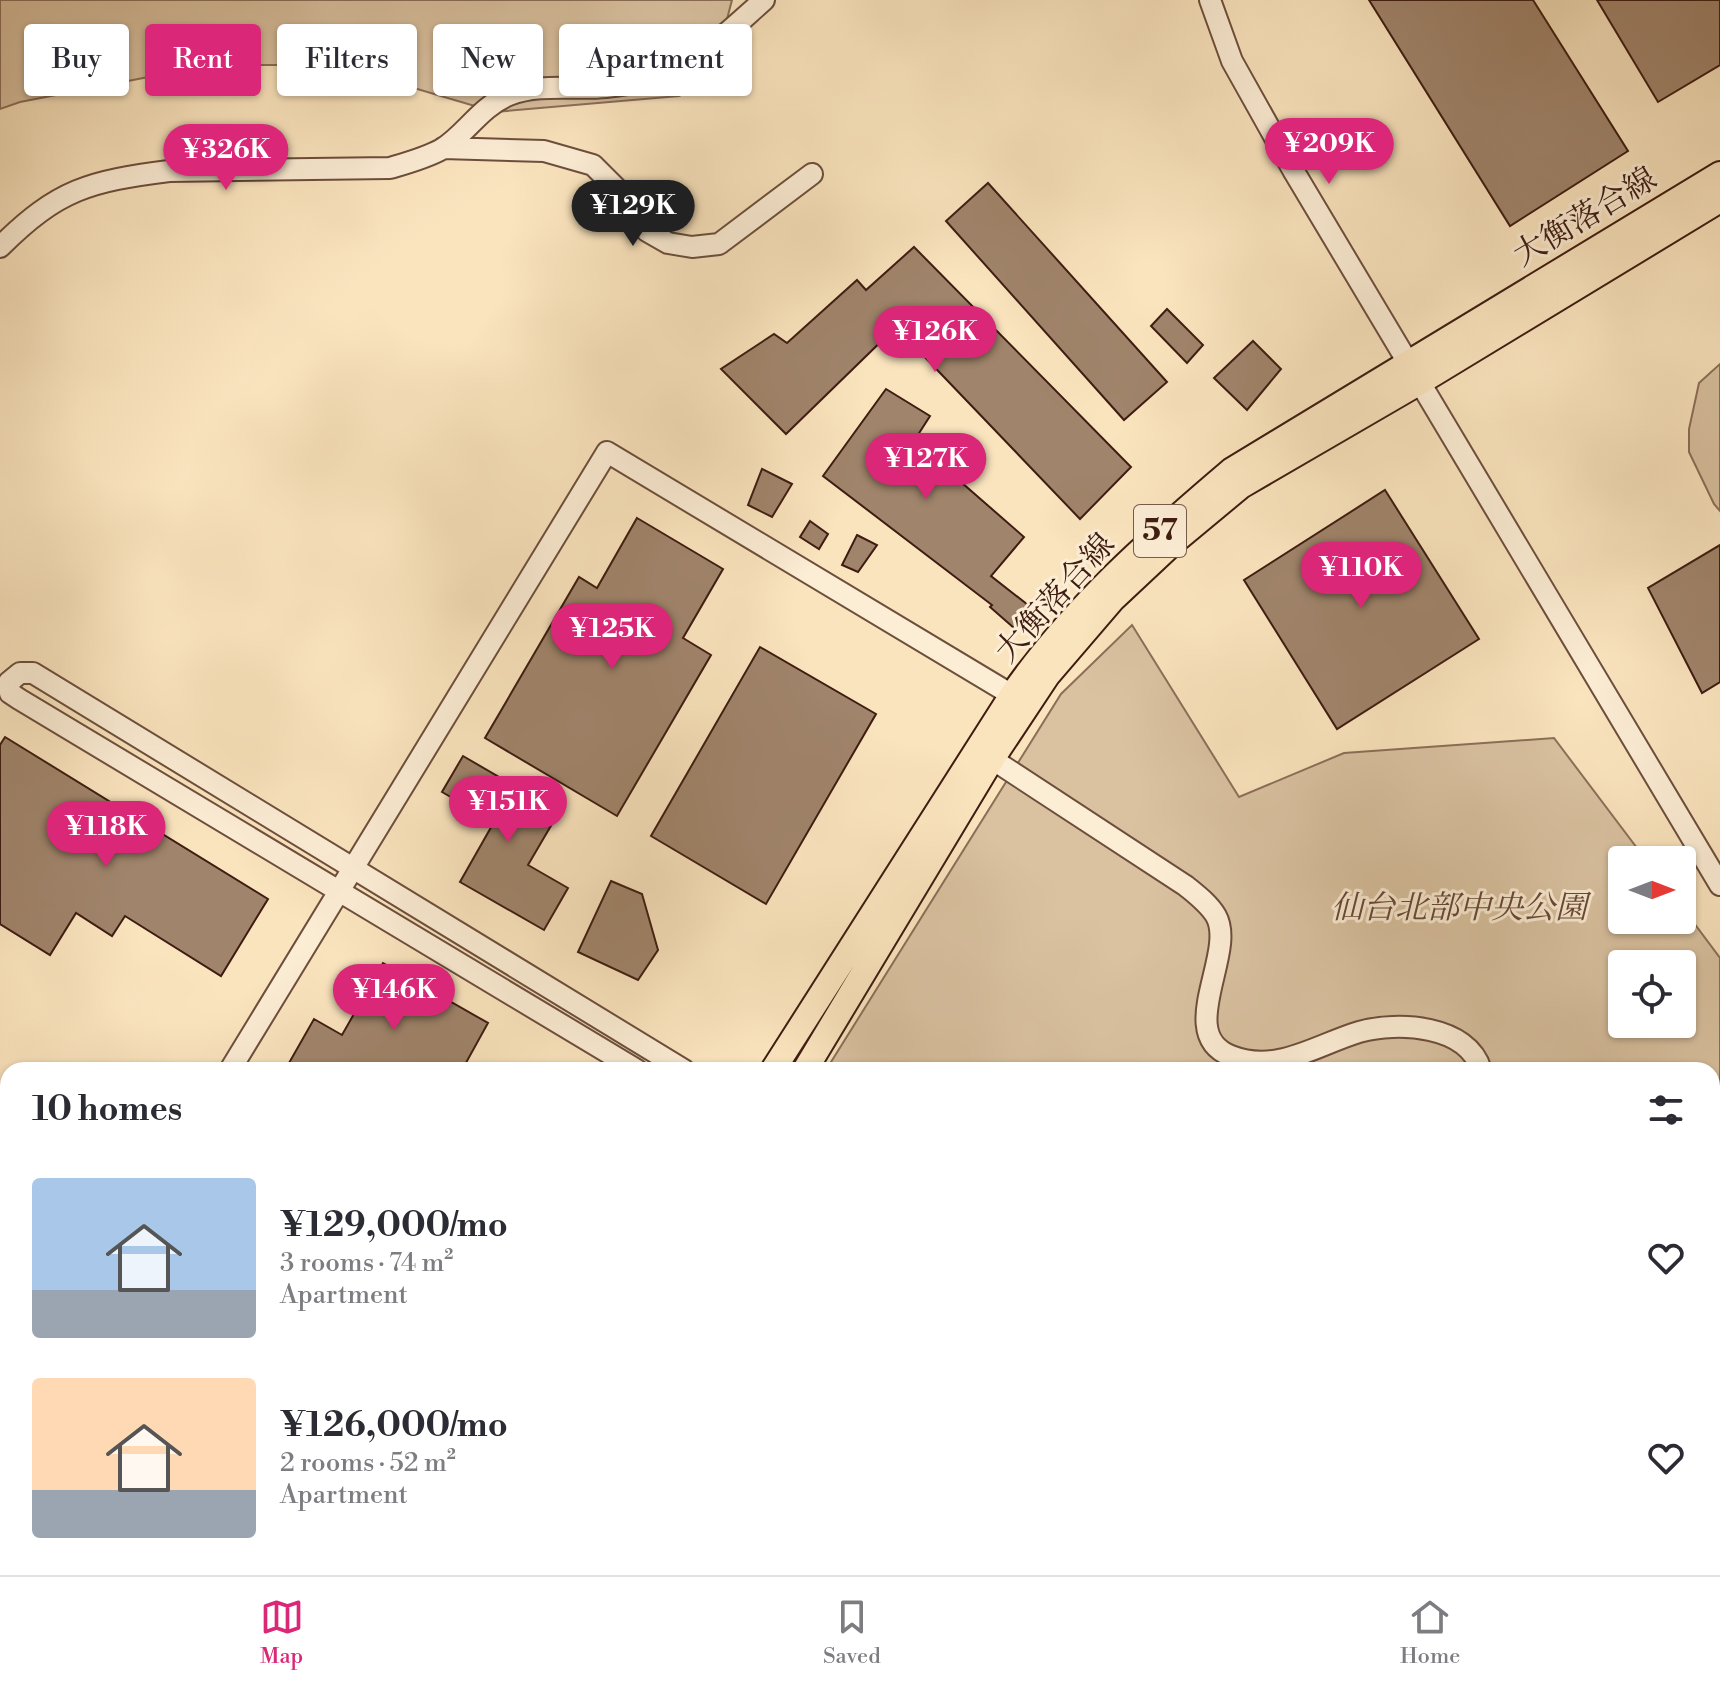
<!DOCTYPE html>
<meta charset="utf-8">
<style>
:root{--surface:#fff;--page:#f2f2f3;--text:#2b2b33;--muted:#7c7c81;--line:#e1e1e2;--accent:#db2777}
body{margin:0;font-family:"Libre Bodoni","Noto Serif JP",serif;background:var(--page);color:var(--text);height:100vh;display:flex;flex-direction:column;font-size:30px;white-space:nowrap}
*{box-sizing:border-box;margin:0}
p{font-size:26px;color:var(--muted)}
.icon{flex:none;width:44px;height:44px;fill:none;stroke:currentColor;stroke-width:2;stroke-linecap:round;stroke-linejoin:round}
.map{position:relative;flex:1;overflow:hidden}
.sheet{position:absolute;left:0px;top:1062px;width:1720px;height:514px;display:flex;flex-direction:column;background:var(--surface);border-radius:24px 24px 0 0;box-shadow:0 2px 6px #0004}
.sheet>*{flex:none}
.banner{position:absolute;left:24px;top:24px;width:800px;height:72px;display:flex;gap:16px}
.needle{width:52px;rotate:90deg}
.fabs{position:absolute;left:1608px;top:846px;display:grid;gap:16px}
.fabs a{display:grid;place-items:center;width:88px;height:88px;border-radius:8px;background:var(--surface);box-shadow:0 2px 6px #0004;font-size:40px}
.price{position:absolute;translate:-50% -68px;padding:0 18px;border-radius:28px;background:var(--accent);color:#fff;font-size:26px;line-height:52px;filter:drop-shadow(0 2px 4px #0008)}
.price::after{content:'';position:absolute;left:50%;top:48px;width:24px;height:18px;margin-left:-12px;background:inherit;clip-path:polygon(0 0,100% 0,50% 100%)}
.price.selected{background:#222;color:#fff}
ul{padding:0;list-style:none}
li{display:flex;align-items:center;gap:24px;height:200px;padding:0 32px}
li span{display:grid;place-items:center;flex:none;width:224px;height:160px;border-radius:8px;color:#555}
li>.icon{margin-inline-start:auto}
span .icon{width:96px;height:96px;fill:#fffc;stroke-width:1}
li b{font-size:34px}
h2{display:flex;justify-content:space-between;align-items:center;height:96px;padding:0 32px;font-size:34px}
.tag{padding:0 28px;border-radius:8px;background:var(--surface);box-shadow:0 2px 6px #0004;font-size:28px;line-height:72px}
.tag.selected{background:var(--accent);color:#fff}
.dock{display:flex;justify-content:space-around;align-items:center;height:112px;border-top:2px solid var(--line);background:var(--surface);font-size:22px;color:var(--muted)}
.dock a{display:grid;justify-items:center;gap:4px}
.dock .selected{color:var(--accent)}
.map>svg:first-child{display:block}
</style>
<div class="map">
<svg width="1720" height="1575" viewBox="0 0 1720 1575">
<rect width="100%" height="100%" fill="#fae4be"/>
<filter id="stains"><feTurbulence type="fractalNoise" baseFrequency=".0025" numOctaves="4"/><feColorMatrix values="0 0 0 0 .2 0 0 0 0 .09 0 0 0 0 .02 0 0 0 .5 -.17"/></filter>
<radialGradient id="worn" r=".72"><stop offset=".6" stop-color="#630" stop-opacity="0"/><stop offset="1" stop-color="#630" stop-opacity=".3"/></radialGradient>
<path fill="#dac2a1" stroke="#8c6f59" stroke-width="2" fill-rule="evenodd" d="M0,0H732L711,80L679,96L495,112L336,65H210L20,102L0,109Z
M1720,364V511L1714,504L1689,452V429L1699,383Z
M1132,625L1239,797L1344,753L1554,738L1646,860H1622V920H1682V907L1720,958V1217L1712,1223V1070H826L1061,694ZM1622,964H1682V1024H1622Z
M519,1568H1546L1545,1575H516Z"/>
<path fill="#a0846b" stroke="#3e1c11" stroke-width="2" d="M1369,0H1533L1628,151L1510,226Z
M1597,0H1720V65L1658,102Z
M988,183L1167,382L1124,420L946,221Z
M914,247L1131,467L1080,519L896,327L786,434L721,369L774,334L787,343L857,280L866,290Z
M1167,309L1203,345L1187,363L1151,326Z
M1253,341L1281,369L1247,410L1214,378Z
M886,389L930,416L914,441L1024,537L991,576L1028,605L1014,628L990,607L992,605L823,476Z
M762,469L792,484L772,517L748,505Z
M1385,490L1479,639L1337,729L1244,580Z
M637,518L723,569L683,638L711,655L617,816L485,738L579,577L597,588Z
M810,521L828,534L819,549L800,537Z
M857,535L877,545L858,572L842,565Z
M1720,545V682L1702,693L1648,588Z
M760,647L876,714L766,904L651,836Z
M5,737L268,899L221,976L125,916L112,936L76,913L50,955L0,924V745Z
M463,756L559,812L528,865L568,888L544,930L460,882L494,822L442,792Z
M611,881L642,894L658,950L638,980L578,952Z
M383,963L488,1023L462,1070H285L314,1019L342,1035Z"/>
<g fill="none" stroke-linecap="round" stroke-linejoin="round">
<defs>
<path id="minor" d="M1210,0L1232,61L1293,170L1720,885
M443,148L544,151L593,165L620,192L647,231L668,243L692,247L719,244L812,174
M0,247C58,189 90,181 169,171L390,168C407,163 426,158 442,149C466,134 480,107 509,95C539,83 575,90 606,87C681,80 711,47 764,0
M992,759L1186,886C1197,895 1209,904 1216,916C1237,953 1174,1034 1231,1056C1277,1074 1316,1045 1359,1032C1398,1021 1468,1025 1481,1070
M230,1070L607,452L1012,695
M637,1070L19,699L10,693L9,682L20,673H33L684,1070
M0,1345L8,1350
M0,1420L8,1424
M245,1568L256,1575
M375,1568L387,1575
M1059,1575L1060,1568"/>
<path id="major" d="M773,1070L1012,695C1072,608 1152,538 1232,470L1720,174
M805,1070L992,759L1047,676L1113,599L1176,540L1241,486L1420,382L1720,200
M464,1575L468,1568
M496,1575L500,1568"/>
</defs>
<use href="#minor" stroke="#6d4e3c" stroke-width="24"/>
<use href="#major" stroke="#3e1c11" stroke-width="28"/>
<use href="#minor" stroke="#fcedd5" stroke-width="20"/>
<use href="#major" stroke="#fae4be" stroke-width="24"/>
</g>
<g text-anchor="middle" dominant-baseline="central" stroke-width="6" stroke-linejoin="round" paint-order="stroke">
<rect fill="#fcedd5" stroke="#775b4c" stroke-width="2" x="1134" y="505" width="52" height="52" rx="6"/>
<g font-size="30" font-weight="bold" fill="#3e1c11">
<text x="1160" y="531">57</text>
</g>
<g font-size="32" fill="#3e1c11" stroke="#fcedd5">
<text transform="translate(1585 217) rotate(-31)">大衡落合線</text>
<text transform="translate(1055 598) rotate(-48)">大衡落合線</text>
</g>
<g font-size="32" font-style="italic" fill="#654635" stroke="#fcedd5">
<text x="1459" y="908">仙台北部中央公園</text>
</g>
</g>
<rect width="100%" height="100%" filter="url(#stains)"/>
<rect width="100%" height="100%" fill="url(#worn)"/>
</svg>
<div class="fabs">
<a><svg class="needle" viewBox="-14 -14 28 28"><path d="M0-13l5 13h-10z" fill="#e53935"/><path d="M0 13l5-13h-10z" fill="#7c7c81"/></svg></a>
<a><svg class="icon" aria-label="locate" viewBox="0 0 24 24"><circle cx="12" cy="12" r="6"/><path d="M12 2v4M12 18v4M2 12h4M18 12h4"/></svg></a>
</div>
<b class="price" style="left:1329px;top:186px">¥209K</b>
<b class="price" style="left:226px;top:192px">¥326K</b>
<b class="price selected" style="left:633px;top:248px">¥129K</b>
<b class="price" style="left:935px;top:374px">¥126K</b>
<b class="price" style="left:926px;top:501px">¥127K</b>
<b class="price" style="left:1361px;top:610px">¥110K</b>
<b class="price" style="left:612px;top:671px">¥125K</b>
<b class="price" style="left:508px;top:844px">¥151K</b>
<b class="price" style="left:106px;top:869px">¥118K</b>
<b class="price" style="left:394px;top:1032px">¥146K</b>
<div class="banner">
<a class="tag">Buy</a>
<a class="tag selected">Rent</a>
<a class="tag">Filters</a>
<a class="tag">New</a>
<a class="tag">Apartment</a>
</div>
<section class="sheet">
<h2>10 homes<svg class="icon" aria-label="filters" viewBox="0 0 24 24"><path d="M4 7h16M4 17h16"/><circle cx="9" cy="7" r="2"/><circle cx="15" cy="17" r="2"/></svg></h2>
<ul>
<li><span style="background:linear-gradient(#a9c7e8 70%,#9aa5b1 0)"><svg class="icon" aria-label="home" viewBox="0 0 24 24"><path d="M3 11l9-7 9 7M6 9v11h12V9"/></svg></span><div><b>¥129,000/mo</b><p>3 rooms · 74 m²</p><p>Apartment</p></div><svg class="icon" aria-label="heart" viewBox="0 0 24 24"><path d="M12 20l-8-8c-3-5 5-10 8-4 3-6 11-1 8 4z"/></svg></li>
<li><span style="background:linear-gradient(#ffd9b3 70%,#9aa5b1 0)"><svg class="icon" aria-label="home" viewBox="0 0 24 24"><path d="M3 11l9-7 9 7M6 9v11h12V9"/></svg></span><div><b>¥126,000/mo</b><p>2 rooms · 52 m²</p><p>Apartment</p></div><svg class="icon" aria-label="heart" viewBox="0 0 24 24"><path d="M12 20l-8-8c-3-5 5-10 8-4 3-6 11-1 8 4z"/></svg></li>
</ul>
</section>
</div>
<nav class="dock">
<a class="selected"><svg class="icon" aria-label="map" viewBox="0 0 24 24"><path d="M3 6l6-2 6 2 6-2v14l-6 2-6-2-6 2zM9 4v14M15 6v14"/></svg>Map</a>
<a><svg class="icon" aria-label="saved" viewBox="0 0 24 24"><path d="M7 4h10v16l-5-4-5 4z"/></svg>Saved</a>
<a><svg class="icon" aria-label="home" viewBox="0 0 24 24"><path d="M3 11l9-7 9 7M6 9v11h12V9"/></svg>Home</a>
</nav>
